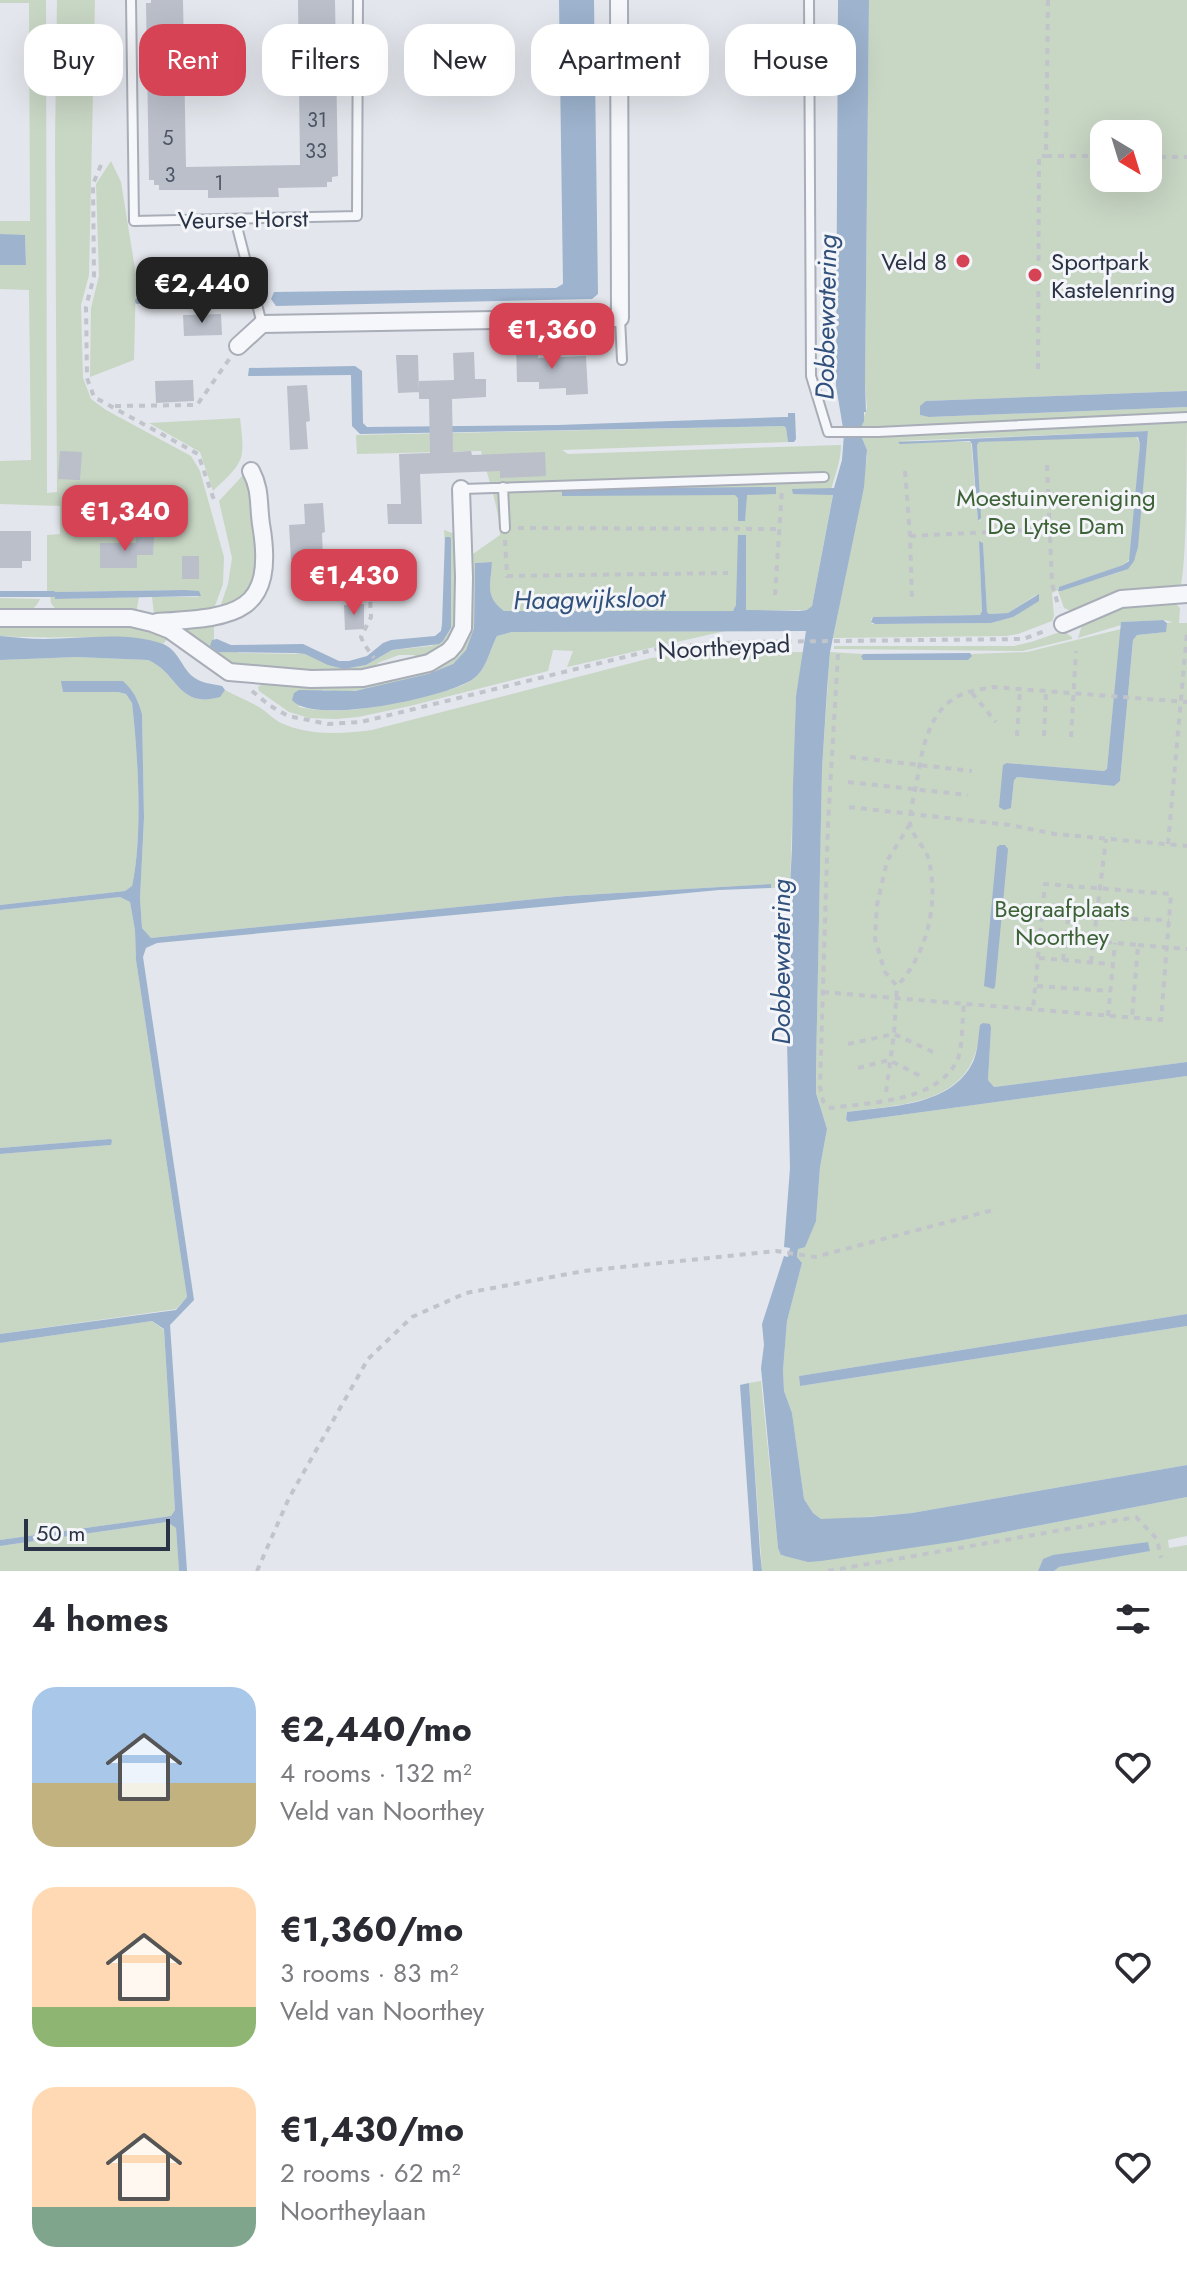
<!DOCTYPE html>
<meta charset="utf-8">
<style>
:root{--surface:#fff;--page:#f2f2f3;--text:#2b2b33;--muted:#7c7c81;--accent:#d64355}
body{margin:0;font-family:Jost,sans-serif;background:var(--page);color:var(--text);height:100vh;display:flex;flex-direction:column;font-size:30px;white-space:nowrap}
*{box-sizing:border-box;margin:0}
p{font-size:26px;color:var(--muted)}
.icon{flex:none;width:44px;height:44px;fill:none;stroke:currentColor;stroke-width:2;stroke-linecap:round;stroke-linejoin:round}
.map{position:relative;height:1571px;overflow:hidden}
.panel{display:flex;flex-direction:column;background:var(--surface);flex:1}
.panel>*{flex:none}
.hud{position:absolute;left:24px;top:24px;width:1140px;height:72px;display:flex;gap:16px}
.needle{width:52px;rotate:142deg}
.tools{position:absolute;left:1090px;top:120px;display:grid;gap:16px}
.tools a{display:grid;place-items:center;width:72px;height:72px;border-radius:16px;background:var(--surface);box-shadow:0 8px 32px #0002;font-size:40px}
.scale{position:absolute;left:24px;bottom:20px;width:146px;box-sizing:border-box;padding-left:8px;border:4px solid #2a3345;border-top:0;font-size:22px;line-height:28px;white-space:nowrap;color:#2a3345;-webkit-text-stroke:6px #f3f5f9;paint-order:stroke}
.price{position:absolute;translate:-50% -68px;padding:0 18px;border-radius:16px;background:var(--accent);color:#fff;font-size:26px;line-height:52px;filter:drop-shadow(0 2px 4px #0008)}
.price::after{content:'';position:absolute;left:50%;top:48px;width:24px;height:18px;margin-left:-12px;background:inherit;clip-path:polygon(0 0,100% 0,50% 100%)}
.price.selected{background:#222;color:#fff}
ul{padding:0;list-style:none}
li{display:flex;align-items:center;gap:24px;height:200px;padding:0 32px}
li span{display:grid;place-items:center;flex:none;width:224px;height:160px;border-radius:24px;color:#555}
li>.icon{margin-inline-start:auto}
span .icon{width:96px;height:96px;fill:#fffc;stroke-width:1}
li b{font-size:34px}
h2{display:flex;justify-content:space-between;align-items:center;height:96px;padding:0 32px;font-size:34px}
.pill{padding:0 28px;border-radius:24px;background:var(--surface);box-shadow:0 8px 32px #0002;font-size:28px;line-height:72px}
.pill.selected{background:var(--accent);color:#fff}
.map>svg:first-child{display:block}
</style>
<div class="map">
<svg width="1187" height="1571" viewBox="0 0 1187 1571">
<rect width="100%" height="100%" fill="#e3e6ec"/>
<path fill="#c8d6c4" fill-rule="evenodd" d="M0,0H46L47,493L57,492L55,142L57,0H95L89,275L81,305L83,378L91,399L106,410L191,456L200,471L224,557L223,584L212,614L163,617L154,614L152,597H199L184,590L54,592L55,599L139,597L136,614L56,610L51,603L50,594H47V535L60,534V506L0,504V461L31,460L29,290L0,289V265H26L25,236L0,234V221H30L29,3H0Z
M869,0H1187V391L927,401L920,415L930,417L1187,407C1187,436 1187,572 1180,588L1074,612L1064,608L1058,591L1120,572L1136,555L1148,431L899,441L971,442L978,521H980L977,444L979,442L1136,436L1140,444L1131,558L1123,565L1058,588V590L1052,593L1054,616L1052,621L1018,634L1006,636L833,638L857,518L867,458V450L859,431L867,408L865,382ZM1104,134H1148V178H1104ZM979,541L983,543L987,612L989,614L1008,613L1036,595L1038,601L1013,617L991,623L872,624L871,619L873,617L980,615L982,611Z
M111,161L121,182L136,275L134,360L90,377L91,308L99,276L96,184Z
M240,418C245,461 245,461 213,491L200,452L149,423Z
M784,426L786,428L788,442L562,450L568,454L841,445C841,462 834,477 830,494H833L812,606L808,610L746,611L744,608H735L733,611H504C484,596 491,584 492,562L475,563L474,628L466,650L453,664L428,674L388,685L347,692L323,690L298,707C342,716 383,706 426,695C442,691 460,689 473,679C487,669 489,651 497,636L512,632L725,631L567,667L573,651L553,650L548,671L410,706L358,717L336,719L309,718L289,712L259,691L258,687L267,681L304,684L454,653L470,556L500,535C499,507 488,478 481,451L357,454L356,435Z
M245,473L249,477L260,571L247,599L219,610L228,584L232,558L219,501Z
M444,530L455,534L460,597L453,638L435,654L420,657L413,655H399L380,662L370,669L348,675L233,666L177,627L214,623V639L212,641L239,653L305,654L344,669L366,665L392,650L431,646L443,641L451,629Z
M0,598L40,599C33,616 16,613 0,614Z
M1175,603L1180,608L1179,623H1187V1062L994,1087L988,1080L991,1028L979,1034C973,1105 902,1104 847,1112L846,1120L849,1122L1187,1076V1314L799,1376L800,1386L1187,1326V1465L912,1513L829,1520L821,1519L813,1513L804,1499L792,1413L784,1391L783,1370L787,1321L802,1263L797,1258L798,1249L816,1221L820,1167L827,1129L816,1093V1069L822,769L830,652L862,654L861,656H972L971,654L1027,652L1121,629L1107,769L1104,771L1007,763L1011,808L1014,779L1016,777L1113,786L1120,781L1133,640L1137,635L1165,632L1167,623L1173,622L1163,620L1121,622V625L1078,638L1083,622L1127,604Z
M0,623L135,625L153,630L168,638L163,644C110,633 54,640 0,636Z
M1063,631L1072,637V639L1023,651L834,649V646H1014L1031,642Z
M804,652L796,696L790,887L771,888V884L566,896L151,938L142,928L140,898L144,818L142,714L138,701L123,681H62L63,692H118L126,694L132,703C138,755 143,835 132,886L125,891L0,905V660L77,657L148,660C179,673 177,709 219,697L225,690C236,696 249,701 259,707C266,711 272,718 279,722C307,736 342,734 372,730L651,658L702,653Z
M120,897L130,902L135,930L136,960L187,1297L176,1309L0,1334V1154L111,1145L110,1139L0,1148V910Z
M152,1321L164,1330L175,1510L171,1516L0,1540V1343Z
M761,1381L778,1548L782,1556L958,1541L1187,1497V1536L1168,1540L1169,1548L1187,1545V1571H1054L1059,1567L1149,1551L1148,1542L1043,1559L1038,1571H762L749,1383Z
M167,1522L176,1528L179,1571H0V1546Z"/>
<path fill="#9db3ce" d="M559,0H594L598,294L592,299L276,306L271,299L274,292L556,288L563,284Z
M838,0H869L865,382L866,412H864V421L859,431L867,450L864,487L830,652L827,690L822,769L816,1069V1093L827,1129L820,1167L816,1221L805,1247L798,1249L797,1257L802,1263L787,1321L783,1370L784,1391L792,1413L804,1499L813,1513L821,1519L870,1517L912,1513L1187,1465V1497L958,1541L821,1561L808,1562L781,1555L778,1548L761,1368L764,1345L762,1324L784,1256L788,1257L790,1248L784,1247L790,1168L787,1041L788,982L793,937L790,887L792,847L793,784L796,696L806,631L512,632L497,636C489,651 487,669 473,679C448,697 313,726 292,700L294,693L299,690L355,691L428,674L453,664L466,650L474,628L475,563L492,562C491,584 484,596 504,611H733L736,605L738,535H746V610L799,611L807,610L812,606L833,495L793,494L792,489L834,488L842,460L844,434L836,386Z
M0,234L25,235L26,265H0Z
M355,366L362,371L363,423L367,427L558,425L784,417H788V413H795L796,439L794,442H788L786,428L784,426L360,434L352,426L351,375L248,376L249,368Z
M1187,391V407L929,417L920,415V406L926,401Z
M1148,431L1138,547L1134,561L1128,569L1061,591H1058L1059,587L1123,565L1129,561L1140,444L1138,437L979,442L977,445L981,518L978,521L972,444L970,441L900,444L898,442Z
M776,487V494L747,495L745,521H738V498L735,495L562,496V489Z
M445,537H450L451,539V628L443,641L439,644L392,650L366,665L344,669L328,665L305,654L295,653L218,652L210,646L212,640L217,639L231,645L303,644L339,661H349L367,656L383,643L391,640L435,636L441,631L442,624Z
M979,541L983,543L987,612L989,614L1008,613L1039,594V601L1013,617L991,623L875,624L871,622L873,617L980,615L982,611Z
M184,590L199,591L201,596L55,599L54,592Z
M1163,620L1167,623L1166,632L1137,635L1133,640L1120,781L1114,786L1017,777L1014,780L1011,808L1004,810L999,807L1003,765L1007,763L1104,771L1107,769L1121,622Z
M0,636C15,637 29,639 44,639C82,639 126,631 163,644C178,650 181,666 192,676C200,683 212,684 222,686L225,690L220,697C177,709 179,673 148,660L77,657L0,660Z
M970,653L972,656L968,660H863L861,656L863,654Z
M61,681H123C134,691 138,700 142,714L144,818L140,898L142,928L151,938L566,896L771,884V888L719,890L157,943L146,948L143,957L194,1300L170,1325L187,1571H179L176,1528L167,1522L0,1546V1540L171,1516L175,1510L164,1329L152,1321L0,1343V1334L176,1310L187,1297L136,960L135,930L130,902L120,897L0,910V905L125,891L132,886C143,836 138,755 132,703L126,694L118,692H63Z
M1000,845H1005L1008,849L995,987L993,989L984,986L997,847Z
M983,1023L990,1024L991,1028L988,1080L994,1087L1187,1062V1076L849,1122L846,1120L847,1112C889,1106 951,1107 973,1062C978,1051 978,1038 980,1025Z
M110,1139L112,1140L111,1145L0,1154V1148Z
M1187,1314V1326L800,1386L799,1376Z
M749,1383L760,1552L762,1571H753L740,1385Z
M1148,1542L1150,1551L1059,1567L1054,1571H1038L1043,1559L1053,1555Z"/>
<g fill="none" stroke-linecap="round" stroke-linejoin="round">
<path stroke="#9db3ce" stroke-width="6" d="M138,301L219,298
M0,594H53"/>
</g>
<path fill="#babfca" d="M151,0H183L186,167L300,165L298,0H335L338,176L332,177V182H327V187L278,188L279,197L208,198V190H159V185H154V180H149L146,3H151Z
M221,314L222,335L184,336L183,315Z
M516,344H538V358L586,356L588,394L566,395V388L539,389V382H517Z
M474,352L475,379H486V397L452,399L453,452L471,451L472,455L545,452L546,476L500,478V471L420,474L422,524H388L387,504H401L399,454L430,453L429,399H419V381L454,380L453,353Z
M396,355H418L419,392L398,393Z
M193,380L194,401L156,403L155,381Z
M307,385L310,421L306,422L308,449L290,450L287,386Z
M60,451L82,452L80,480L58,479Z
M323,503L325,532L322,533L323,558L291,560L289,525L305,524L304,504Z
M0,531H31V561H22V568H0Z
M136,537H154L153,555H137V568H100V543H136Z
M182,556H199V579H182Z
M364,604V629L345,630L344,605Z"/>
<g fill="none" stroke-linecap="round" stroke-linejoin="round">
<defs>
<path id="lane" d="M131,0L134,221L357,216L358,0
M809,0L811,376L828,432H878L1187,417
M235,219L262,324
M620,318L622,360
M503,487L505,528
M462,489L824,477"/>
<path id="street" d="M238,346L262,324L620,318L619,0
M0,618H131L152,623L170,630L229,672L311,679L363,678L429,663L449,651L455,644L463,628L464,577L461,489
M157,622C232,617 277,617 261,524C258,503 261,490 251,471
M1063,624L1121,599L1187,594"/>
</defs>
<use href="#lane" stroke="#a8adb7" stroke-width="12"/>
<use href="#street" stroke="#a8adb7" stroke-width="20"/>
<path stroke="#c1c4cb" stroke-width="4" stroke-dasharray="6 6" stroke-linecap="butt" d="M1048,0L1046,156H1104
M1148,157H1187
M101,165L93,184L94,276L86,307L87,378L94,397L198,454L214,500
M1038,369L1039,156H1046
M115,406L197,405L230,358
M1047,465L1052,584L1059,608
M905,471L910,536L912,598
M518,528L779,529
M910,536L1050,529
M505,540L507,576L728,573
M369,578L371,617L361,637L364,644L374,658
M775,595L782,489
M838,654L828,823L820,1087L823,1101L831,1108C872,1102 936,1102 957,1061C963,1049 962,1019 964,1004
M252,691L269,705L288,716L328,724L343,723L361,722L414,709L665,647L740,642L1023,639L1048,630
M972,693L996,722
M1017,736L1020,689
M1044,736L1046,692
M1071,737L1076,651
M850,757L972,771
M848,782L968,795
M849,807L1010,825L1055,834L1187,846
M910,824L887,861L877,905L875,939L885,972L897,986C927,954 939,904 929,861C927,848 911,836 910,823C909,813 915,792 917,781C922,749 929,707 963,694C972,690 984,689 993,687L1187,702
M1168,844L1187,632
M1096,918L1169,920
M1094,941L1138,945L1132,1018
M1138,945L1187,949
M1039,958L1112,964
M1063,960L1072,887
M1091,962L1106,839
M1037,986L1110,991
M823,992L1161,1020L1171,894L1045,884L1033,1010
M1108,1016L1115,943
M848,1044L894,1034L933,1052
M858,1068L889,1060L920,1076
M886,1092L894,1034L897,986
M257,1571L289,1498L368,1359L412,1317L466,1293L584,1271L776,1251L815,1257L997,1209
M828,1571L1136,1517L1157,1539L1161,1558"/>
<use href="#lane" stroke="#f6f7fa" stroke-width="8"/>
<use href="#street" stroke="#f6f7fa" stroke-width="16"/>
</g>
<g fill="#d64355" stroke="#f3f5f9" stroke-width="3">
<circle cx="963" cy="261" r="8"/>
<circle cx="1035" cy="275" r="8"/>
</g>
<g text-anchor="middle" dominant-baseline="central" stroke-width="6" stroke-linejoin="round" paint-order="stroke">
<g font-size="20" fill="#4e5666">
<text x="317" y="120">31</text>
<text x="168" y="138">5</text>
<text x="316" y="151">33</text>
<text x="170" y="175">3</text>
<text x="219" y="183">1</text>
</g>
<g font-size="24" fill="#2a3345" stroke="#f3f5f9">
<text transform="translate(243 219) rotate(-1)">Veurse Horst</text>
<text transform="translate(724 647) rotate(-3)">Noortheypad</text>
</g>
<g font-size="24" fill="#2a3345" stroke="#f3f5f9" text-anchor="end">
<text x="947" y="261">Veld 8</text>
<text x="1051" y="261" text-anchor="start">Sportpark<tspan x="1051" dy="28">Kastelenring</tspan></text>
</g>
<g font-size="24" fill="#3d6236" stroke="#f3f5f9">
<text x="1056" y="497">Moestuinvereniging<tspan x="1056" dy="28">De Lytse Dam</tspan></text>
<text x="1062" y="908">Begraafplaats<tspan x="1062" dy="28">Noorthey</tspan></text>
</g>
<g font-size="26" font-style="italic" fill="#31517c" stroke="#f3f5f9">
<text transform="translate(826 317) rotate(-89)">Dobbewatering</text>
<text transform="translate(589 599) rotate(-1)">Haagwijksloot</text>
<text transform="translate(781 962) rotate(-90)">Dobbewatering</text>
</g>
</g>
</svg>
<div class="tools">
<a><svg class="needle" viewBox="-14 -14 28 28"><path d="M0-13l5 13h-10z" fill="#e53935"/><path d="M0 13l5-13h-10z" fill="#7c7c81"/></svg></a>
</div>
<div class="scale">50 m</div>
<b class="price selected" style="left:202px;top:325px">€2,440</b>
<b class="price" style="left:552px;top:371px">€1,360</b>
<b class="price" style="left:125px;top:553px">€1,340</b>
<b class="price" style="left:354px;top:617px">€1,430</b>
<div class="hud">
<a class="pill">Buy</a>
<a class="pill selected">Rent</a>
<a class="pill">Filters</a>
<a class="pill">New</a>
<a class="pill">Apartment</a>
<a class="pill">House</a>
</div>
</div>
<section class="panel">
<h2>4 homes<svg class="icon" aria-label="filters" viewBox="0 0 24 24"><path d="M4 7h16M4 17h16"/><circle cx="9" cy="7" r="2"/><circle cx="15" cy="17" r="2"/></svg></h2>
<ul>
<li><span style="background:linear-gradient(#a9c7e8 60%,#c2b280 0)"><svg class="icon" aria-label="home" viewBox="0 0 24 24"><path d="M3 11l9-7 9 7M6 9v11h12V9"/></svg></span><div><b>€2,440/mo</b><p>4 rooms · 132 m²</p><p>Veld van Noorthey</p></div><svg class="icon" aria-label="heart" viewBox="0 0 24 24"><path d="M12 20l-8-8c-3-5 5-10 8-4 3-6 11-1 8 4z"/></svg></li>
<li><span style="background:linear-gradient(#ffd9b3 75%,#8fb573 0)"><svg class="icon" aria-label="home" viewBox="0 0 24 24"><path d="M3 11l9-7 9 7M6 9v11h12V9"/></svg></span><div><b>€1,360/mo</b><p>3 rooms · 83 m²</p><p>Veld van Noorthey</p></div><svg class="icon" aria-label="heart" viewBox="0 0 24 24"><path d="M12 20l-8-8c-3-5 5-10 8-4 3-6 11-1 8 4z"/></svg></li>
<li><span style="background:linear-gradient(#ffd9b3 75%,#7fa58c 0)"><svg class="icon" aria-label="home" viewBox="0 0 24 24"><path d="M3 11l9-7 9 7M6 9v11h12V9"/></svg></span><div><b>€1,430/mo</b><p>2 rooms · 62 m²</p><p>Noortheylaan</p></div><svg class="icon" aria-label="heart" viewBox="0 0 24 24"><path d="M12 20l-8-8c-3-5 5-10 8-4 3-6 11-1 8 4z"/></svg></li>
</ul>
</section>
